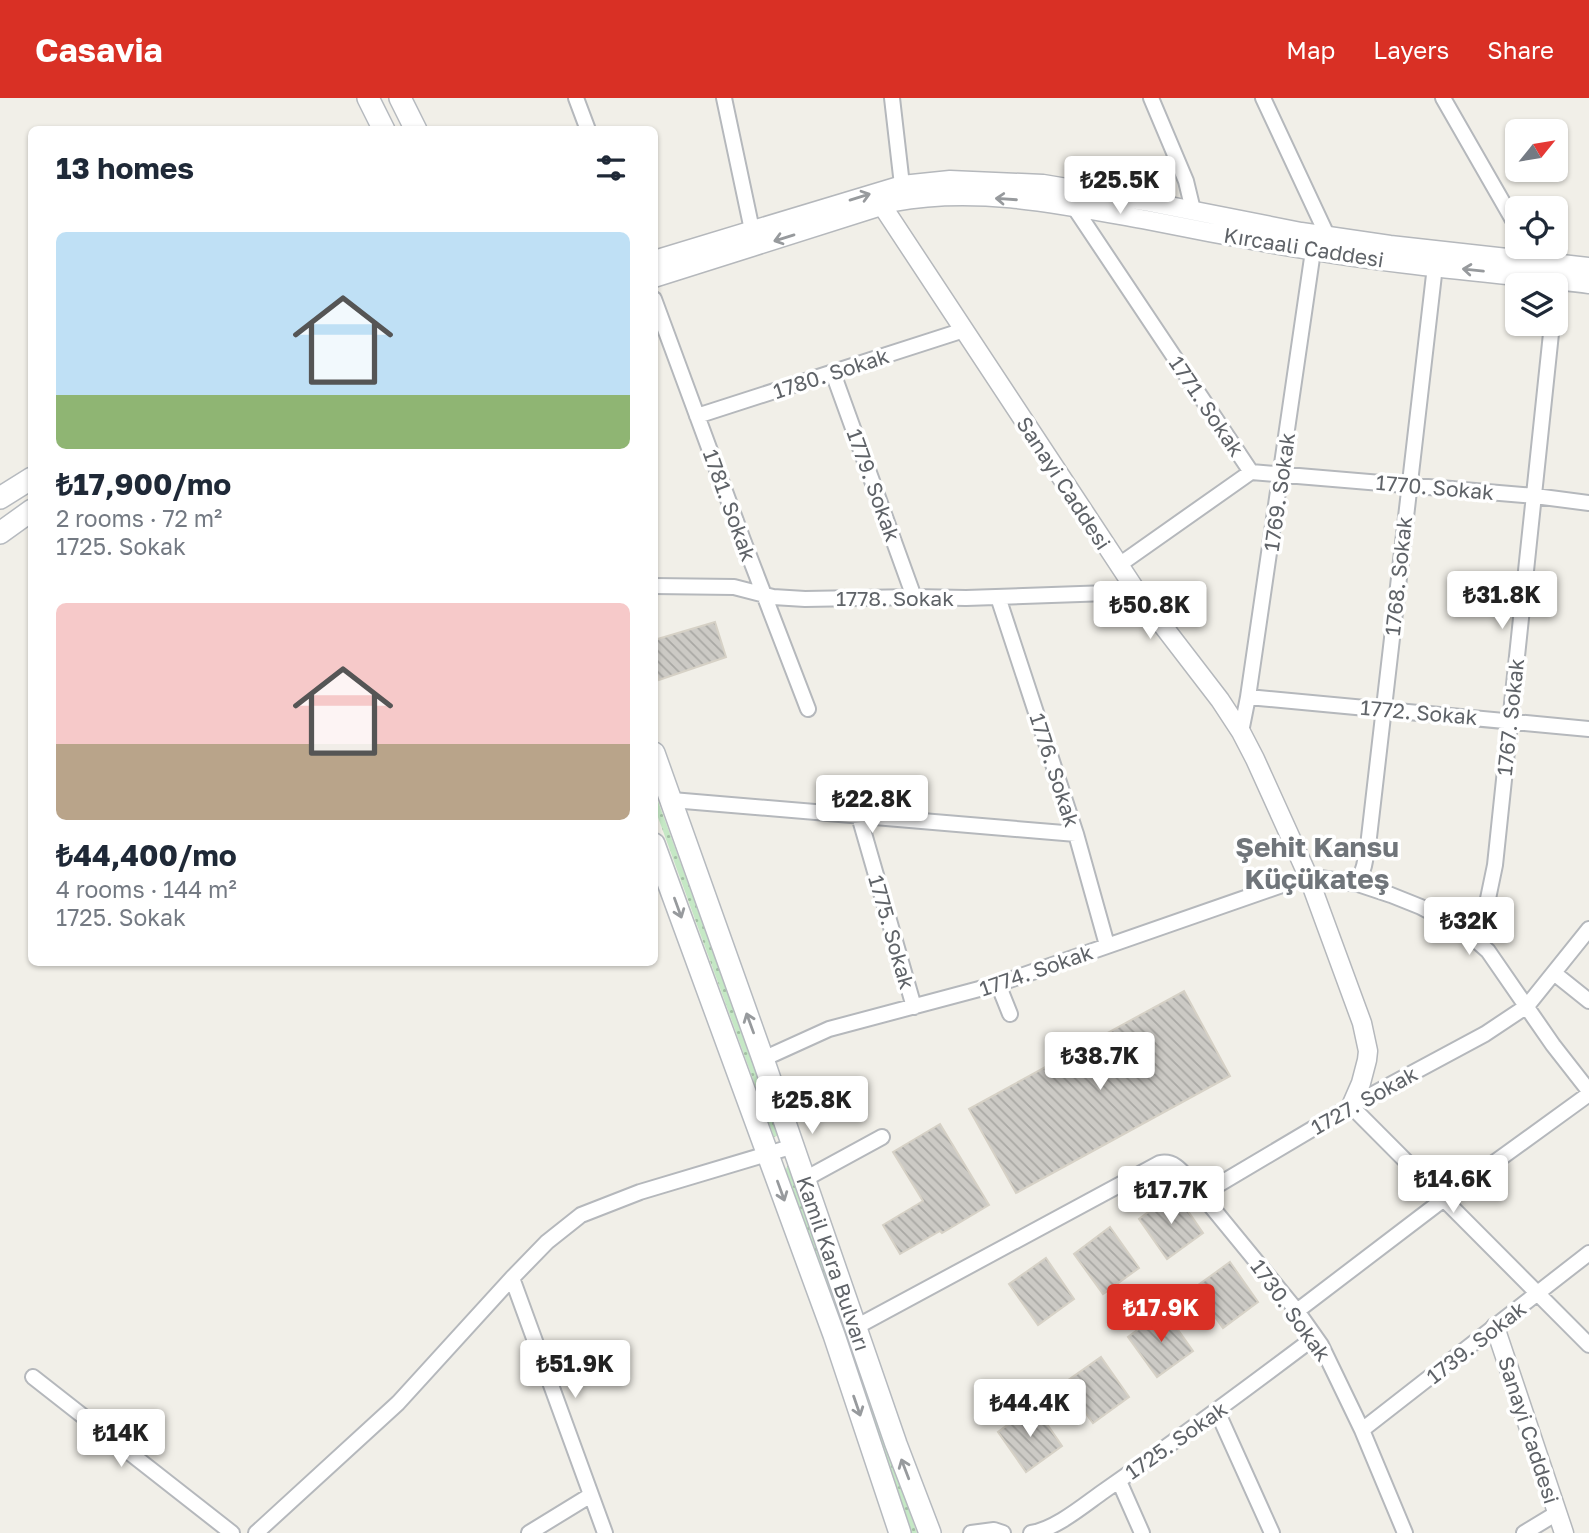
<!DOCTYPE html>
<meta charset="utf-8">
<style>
:root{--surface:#fff;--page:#f6f6f7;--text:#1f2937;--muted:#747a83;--accent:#d93025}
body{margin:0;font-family:"Golos Text",sans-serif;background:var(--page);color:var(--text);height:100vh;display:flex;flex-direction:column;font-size:26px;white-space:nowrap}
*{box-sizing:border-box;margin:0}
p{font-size:23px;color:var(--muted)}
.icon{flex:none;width:38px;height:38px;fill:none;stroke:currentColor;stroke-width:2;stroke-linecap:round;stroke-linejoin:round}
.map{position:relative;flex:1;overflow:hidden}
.drawer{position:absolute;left:28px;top:28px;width:630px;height:840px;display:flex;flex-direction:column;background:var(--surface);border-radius:10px;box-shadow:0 2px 5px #0004}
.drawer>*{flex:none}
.needle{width:46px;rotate:60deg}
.tools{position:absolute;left:1505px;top:21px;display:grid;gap:14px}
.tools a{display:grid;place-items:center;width:63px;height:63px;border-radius:10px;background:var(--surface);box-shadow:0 2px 5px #0004;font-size:35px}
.price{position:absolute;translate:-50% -60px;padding:0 16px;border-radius:7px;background:#fff;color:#222;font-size:23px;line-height:46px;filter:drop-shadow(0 2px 4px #0008)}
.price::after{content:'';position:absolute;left:50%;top:42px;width:21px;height:16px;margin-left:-10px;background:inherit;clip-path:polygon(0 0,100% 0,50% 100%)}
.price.selected{background:var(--accent);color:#fff}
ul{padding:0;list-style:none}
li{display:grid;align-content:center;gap:14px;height:371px;padding:0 28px}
li span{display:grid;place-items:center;height:217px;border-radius:10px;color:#555}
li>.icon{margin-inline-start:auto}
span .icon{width:126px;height:126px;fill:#fffc;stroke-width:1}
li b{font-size:30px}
h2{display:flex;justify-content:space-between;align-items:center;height:84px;padding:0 28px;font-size:30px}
header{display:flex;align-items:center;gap:42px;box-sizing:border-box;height:98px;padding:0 35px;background:var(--accent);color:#fff}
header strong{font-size:33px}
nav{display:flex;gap:38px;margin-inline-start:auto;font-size:24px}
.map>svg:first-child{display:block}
</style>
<header>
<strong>Casavia</strong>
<nav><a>Map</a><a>Layers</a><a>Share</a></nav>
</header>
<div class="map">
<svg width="1589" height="1435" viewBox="0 0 1589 1435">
<defs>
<pattern id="green-dots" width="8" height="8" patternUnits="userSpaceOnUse" patternTransform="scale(1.75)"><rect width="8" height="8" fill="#c5e8c5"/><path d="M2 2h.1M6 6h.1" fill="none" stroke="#a3c0a4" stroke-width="1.8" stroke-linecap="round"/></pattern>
<pattern id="building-back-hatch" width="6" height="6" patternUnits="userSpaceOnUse" patternTransform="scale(1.75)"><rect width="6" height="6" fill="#cccac5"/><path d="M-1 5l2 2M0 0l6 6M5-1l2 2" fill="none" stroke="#a9a8a4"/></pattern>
</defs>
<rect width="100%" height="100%" fill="#f1efe8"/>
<path fill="url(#green-dots)" d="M655,695L780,1037L774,1039L655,711Z
M789,1065L917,1435H911L785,1073Z"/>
<path fill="url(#building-back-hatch)" stroke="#d6d1c6" stroke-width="2" d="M715,524L726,559L659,582L654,568V542Z
M1184,893L1230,978L1016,1095L969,1011Z
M940,1026L989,1107L942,1135L940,1133L900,1156L883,1127L923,1103L893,1054Z
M1175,1094L1203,1135L1167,1161L1139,1121Z
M1110,1129L1139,1170L1103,1196L1074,1156Z
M1046,1160L1074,1201L1038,1227L1009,1186Z
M1230,1164L1258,1204L1223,1230L1194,1190Z
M1164,1212L1193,1253L1157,1279L1128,1239Z
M1101,1259L1129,1299L1093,1325L1064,1285Z
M1034,1307L1062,1348L1026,1374L998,1334Z"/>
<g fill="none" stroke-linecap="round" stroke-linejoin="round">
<defs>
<path id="minor" d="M576,0L588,32
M724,0L752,132
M892,0L902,87
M1151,0L1186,83L1193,112
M1263,0L1327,137
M1443,0L1517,129
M1074,109L1251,374L1119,467
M654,201L743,442L808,611
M833,275L914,499
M697,318L964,232
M1251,374L1535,398L1589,405
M654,488L734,489L773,499L805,501L914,499L966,500L1137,494
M998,499L1076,736L1107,847
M1248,599L1589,631
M1241,634L1248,599L1313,153
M672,702L1076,736
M859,718L914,909
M1358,786L1364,768L1368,748L1435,168
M1479,844L1495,767L1552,226
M1554,875L1589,903
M998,886L1010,916
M763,961L829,931L998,886L1308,778L1358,786L1391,797L1421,809L1463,831L1488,853L1553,947L1589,993
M1351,1008L1589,1247
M805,1081L882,1039
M1201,1097L1351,1008L1485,936L1527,908L1589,831
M512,1180L605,1435
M1297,1213L1444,1101L1589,996
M856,1229L1160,1065C1175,1062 1183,1075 1192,1085L1297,1213L1321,1247L1362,1332L1405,1435
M33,1279L232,1435
M1217,1313L1272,1435
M1362,1332L1589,1155
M1119,1383L1142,1435
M256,1435L398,1305L512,1180L547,1144L581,1117L640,1094L794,1048
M529,1435L591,1397
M971,1435L994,1432L1003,1435
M1031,1435C1056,1431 1084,1407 1104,1393C1176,1343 1246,1291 1315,1239
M1524,1435L1557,1415"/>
<path id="tertiary" d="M883,109L1137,494L1220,602L1241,634L1255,661L1308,778L1362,925L1368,953L1367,962L1361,985L1351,1008
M654,162L902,87L950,82L1043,86L1144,103L1301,134L1390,147L1589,169
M654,180L894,104C978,88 1065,107 1147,122C1201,133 1255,143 1309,152C1402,168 1496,175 1589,186
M1495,1229L1564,1435"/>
<g id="secondary">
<path d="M368,0L384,32"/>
<path d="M400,0L416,32"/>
<path d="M0,400L32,380"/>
<path d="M0,435L32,412"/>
<path id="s1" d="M654,655L763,961L896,1346L930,1435"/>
<path d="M654,746L834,1237L900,1435"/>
</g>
</defs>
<use href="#minor" stroke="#b5b8bc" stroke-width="18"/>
<use href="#tertiary" stroke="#b5b8bc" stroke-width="21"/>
<use href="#secondary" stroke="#b6babf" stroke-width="24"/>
<use href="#minor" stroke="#fff" stroke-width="14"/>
<use href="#tertiary" stroke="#fff" stroke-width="18"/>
<use href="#secondary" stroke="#fff" stroke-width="21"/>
</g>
<defs><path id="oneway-shaft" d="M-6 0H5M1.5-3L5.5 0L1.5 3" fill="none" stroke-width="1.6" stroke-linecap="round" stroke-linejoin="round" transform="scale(1.75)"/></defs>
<g stroke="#979a9d">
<use href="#oneway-shaft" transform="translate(860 99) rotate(-17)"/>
<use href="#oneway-shaft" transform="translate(1006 101) rotate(-176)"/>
<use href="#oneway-shaft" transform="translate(784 140) rotate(163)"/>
<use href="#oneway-shaft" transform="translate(1473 172) rotate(-174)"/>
<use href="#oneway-shaft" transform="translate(678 810) rotate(70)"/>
<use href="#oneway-shaft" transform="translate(750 925) rotate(-110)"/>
<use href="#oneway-shaft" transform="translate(781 1093) rotate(70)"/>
<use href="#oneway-shaft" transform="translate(857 1308) rotate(71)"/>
<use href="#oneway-shaft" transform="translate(905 1371) rotate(-111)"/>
</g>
<g text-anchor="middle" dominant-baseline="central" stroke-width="7" stroke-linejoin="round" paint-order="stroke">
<g font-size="21" fill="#5f6368" stroke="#fff">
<text transform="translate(1304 149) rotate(9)">Kırcaali Caddesi</text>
<text transform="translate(831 275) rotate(-18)">1780. Sokak</text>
<text transform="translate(1207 308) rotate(56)">1771. Sokak</text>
<text transform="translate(1064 385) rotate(57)">Sanayi Caddesi</text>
<text transform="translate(874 387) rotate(70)">1779. Sokak</text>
<text transform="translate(1435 389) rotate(5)">1770. Sokak</text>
<text transform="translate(1279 394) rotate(-82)">1769. Sokak</text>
<text transform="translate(730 407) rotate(70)">1781. Sokak</text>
<text transform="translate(1398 478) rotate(-84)">1768. Sokak</text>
<text x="895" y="500">1778. Sokak</text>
<text transform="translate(1419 614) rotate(5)">1772. Sokak</text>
<text transform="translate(1510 619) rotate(-84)">1767. Sokak</text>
<text transform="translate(1055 672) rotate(72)">1776. Sokak</text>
<text transform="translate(892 834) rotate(74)">1775. Sokak</text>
<text transform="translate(1036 872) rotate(-19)">1774. Sokak</text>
<text transform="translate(1364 1002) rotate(-29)">1727. Sokak</text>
<text stroke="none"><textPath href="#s1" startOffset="541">Kamil Kara Bulvarı</textPath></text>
<text transform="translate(1291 1212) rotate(54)">1730. Sokak</text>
<text transform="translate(1476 1244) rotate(-38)">1739. Sokak</text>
<text transform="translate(1529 1332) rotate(72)">Sanayi Caddesi</text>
<text transform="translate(1176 1342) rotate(-35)">1725. Sokak</text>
</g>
<g font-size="28" font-weight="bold" fill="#70757a" stroke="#fff">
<text x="1317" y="748">Şehit Kansu<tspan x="1317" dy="32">Küçükateş</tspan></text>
</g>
</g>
</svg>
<div class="tools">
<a><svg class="needle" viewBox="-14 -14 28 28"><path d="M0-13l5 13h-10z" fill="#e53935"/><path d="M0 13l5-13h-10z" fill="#747a83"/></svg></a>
<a><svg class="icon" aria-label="locate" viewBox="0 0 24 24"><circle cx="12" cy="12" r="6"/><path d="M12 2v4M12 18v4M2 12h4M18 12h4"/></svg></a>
<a><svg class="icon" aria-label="layers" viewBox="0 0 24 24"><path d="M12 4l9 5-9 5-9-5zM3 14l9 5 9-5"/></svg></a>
</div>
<b class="price" style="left:1120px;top:118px">₺25.5K</b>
<b class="price" style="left:1502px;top:533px">₺31.8K</b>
<b class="price" style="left:1150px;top:543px">₺50.8K</b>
<b class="price" style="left:872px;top:737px">₺22.8K</b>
<b class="price" style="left:1469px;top:859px">₺32K</b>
<b class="price" style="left:1100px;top:994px">₺38.7K</b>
<b class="price" style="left:812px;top:1038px">₺25.8K</b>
<b class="price" style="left:1453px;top:1117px">₺14.6K</b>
<b class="price" style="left:1171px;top:1128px">₺17.7K</b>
<b class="price selected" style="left:1161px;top:1246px">₺17.9K</b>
<b class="price" style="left:575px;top:1302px">₺51.9K</b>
<b class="price" style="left:1030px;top:1341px">₺44.4K</b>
<b class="price" style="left:121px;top:1371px">₺14K</b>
<section class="drawer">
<h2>13 homes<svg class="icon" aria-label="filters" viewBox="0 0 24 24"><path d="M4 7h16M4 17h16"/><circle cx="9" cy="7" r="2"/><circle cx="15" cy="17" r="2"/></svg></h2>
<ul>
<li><span style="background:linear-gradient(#bfe0f5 75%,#8fb573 0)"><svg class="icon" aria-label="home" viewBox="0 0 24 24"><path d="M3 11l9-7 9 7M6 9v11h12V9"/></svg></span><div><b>₺17,900/mo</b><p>2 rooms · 72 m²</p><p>1725. Sokak</p></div></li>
<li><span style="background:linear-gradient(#f6c9c9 65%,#b9a48a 0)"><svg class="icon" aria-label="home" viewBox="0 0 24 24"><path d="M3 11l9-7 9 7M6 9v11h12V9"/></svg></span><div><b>₺44,400/mo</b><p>4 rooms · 144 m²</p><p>1725. Sokak</p></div></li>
</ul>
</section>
</div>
